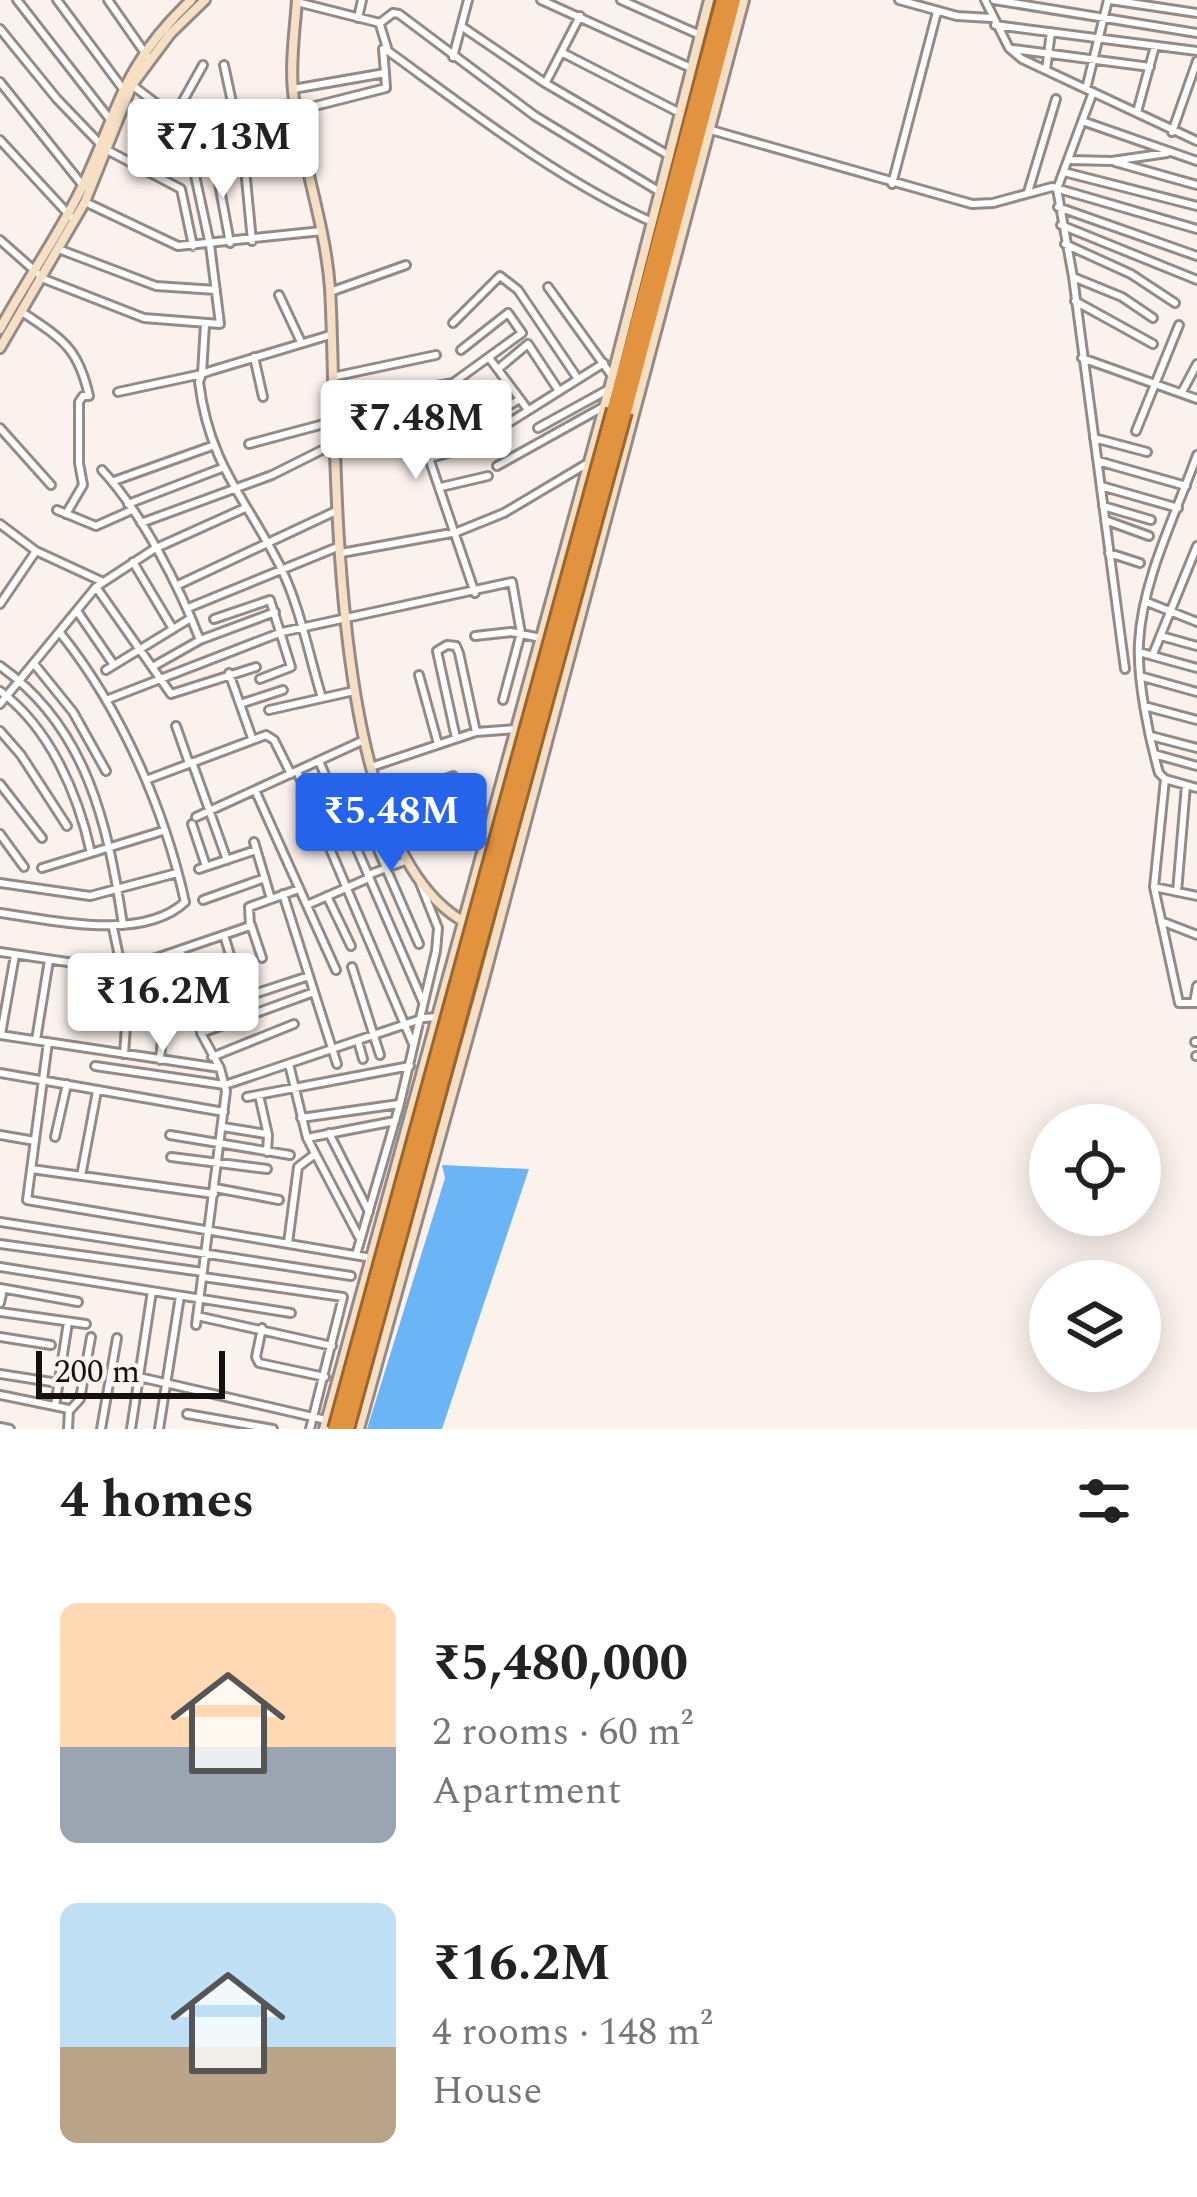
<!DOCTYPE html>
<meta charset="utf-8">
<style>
:root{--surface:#fff;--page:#f6f6f6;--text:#222;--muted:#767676;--accent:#2563eb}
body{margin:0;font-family:Spectral,serif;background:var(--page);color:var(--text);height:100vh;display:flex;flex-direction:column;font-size:45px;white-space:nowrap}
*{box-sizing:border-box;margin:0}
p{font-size:39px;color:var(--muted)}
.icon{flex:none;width:66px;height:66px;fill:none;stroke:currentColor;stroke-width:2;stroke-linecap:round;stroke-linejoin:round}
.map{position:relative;height:1429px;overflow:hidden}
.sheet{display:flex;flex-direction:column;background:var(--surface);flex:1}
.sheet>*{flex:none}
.fabs{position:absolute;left:1029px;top:1104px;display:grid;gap:24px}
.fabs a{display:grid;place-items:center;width:132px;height:132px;border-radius:50%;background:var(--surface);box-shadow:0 6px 30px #0003;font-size:60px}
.scale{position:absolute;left:36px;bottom:30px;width:189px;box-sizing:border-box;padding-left:12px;border:6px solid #14110f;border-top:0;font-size:33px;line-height:42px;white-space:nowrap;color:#14110f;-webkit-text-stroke:9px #fcf2ed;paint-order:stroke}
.price{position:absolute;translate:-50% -102px;padding:0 27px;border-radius:12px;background:#fff;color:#222;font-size:39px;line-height:78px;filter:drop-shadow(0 3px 6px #0008)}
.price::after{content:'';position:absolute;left:50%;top:72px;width:36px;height:27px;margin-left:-18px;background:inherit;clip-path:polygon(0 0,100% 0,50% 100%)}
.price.active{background:var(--accent);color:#fff}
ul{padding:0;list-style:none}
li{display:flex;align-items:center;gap:36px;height:300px;padding:0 60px}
li span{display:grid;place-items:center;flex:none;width:336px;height:240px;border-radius:18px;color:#555}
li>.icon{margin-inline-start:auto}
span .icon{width:144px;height:144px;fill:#fffc;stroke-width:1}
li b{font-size:51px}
h2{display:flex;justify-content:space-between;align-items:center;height:144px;padding:0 60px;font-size:51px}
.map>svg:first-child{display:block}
</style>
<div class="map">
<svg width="1197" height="1429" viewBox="0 0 1197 1429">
<rect width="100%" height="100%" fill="#fcf2ed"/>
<path fill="#6bb4f6" d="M442,1165L529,1169L442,1429H367L445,1178Z"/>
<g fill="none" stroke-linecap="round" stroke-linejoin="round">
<defs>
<path id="street" d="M17,0L112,122
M57,0L126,93
M108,0L147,56
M541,0L691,68
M621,0L700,35
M899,0L957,16L991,18
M985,0L1009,48L1022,59L1197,141
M994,0L1197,33
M1110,0L1197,13
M297,2L380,23L393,13L399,14L535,116L660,192
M358,18L362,0
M380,25L388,51C473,113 556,178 652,222
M995,25L1197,51
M461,26L545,83L670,156
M0,29L57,99L105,149L181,189L193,246
M1013,49L1150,67
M563,53L680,113
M453,57L468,0
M224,65L244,158L252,241
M1046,70L1051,32
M0,82L84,187
M546,82L580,16
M132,85L212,146L230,243
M293,89L385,73L383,49
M1086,89L1108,0
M1093,92L1057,189L1073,277L1125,669
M311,107L386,88L385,73
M1137,112L1155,46
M1085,122L1197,161
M711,130L972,204L993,203L1052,187L1197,229
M1172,132L1197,61
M0,140L71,217
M1070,160L1112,161L1167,153
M1115,162L1197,185
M146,167L203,65
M1064,172L1197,206
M892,184L937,12
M1028,192L1056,99
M85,202L178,246L322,231
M1058,207L1197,256
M1061,225L1197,280
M0,240L44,279L144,318L220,324L210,245L193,166
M1065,244L1131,274L1175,303
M61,250L156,286L216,290
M1073,277L1122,297L1153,318
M548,287L612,376
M330,292L406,265
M279,295L301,342
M1075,301L1153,344
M22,312C62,339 78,347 89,396H83L79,402V463L83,485L66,514
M453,323L500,276L518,290L578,379
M254,357L263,397
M1082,358L1197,399
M490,359L520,399
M498,369L528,344L559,391
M332,377L436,355
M118,392L202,374L205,324
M1182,392L1197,364
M334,406L453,383L522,333L508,313L461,350
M415,417L475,593
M0,428L51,485
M538,428L609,389
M1136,431L1179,325
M336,435L461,407
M1094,438L1147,452
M424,440L476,425L520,399L528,410
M478,442L604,363
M249,444L335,421
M1197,455C1176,514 1142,580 1139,643C1137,680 1149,738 1159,773L1165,779L1197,788
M430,458L473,446
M1098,461L1186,486
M497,466L603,407
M102,470C142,513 179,586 200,640
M114,481L212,446
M1101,486L1178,508
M441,487L488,476
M128,504L222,468
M1103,506L1151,520
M57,510L96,526L132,510
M1105,520L1149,536
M141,523L272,475L336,443
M0,524L36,551L101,581
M341,553L457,532L504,513L588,463
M1109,553L1140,563
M133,562L173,629
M178,585L338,510
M96,587L171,694L256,667
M1147,602L1197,622
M0,604L36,551
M188,608L340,546
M77,611L114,665
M214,619L270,600L291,667L260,679
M475,636L511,632L541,638
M1161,636L1197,646
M1139,652L1197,668
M1153,654L1197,546
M35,665L73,712L106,771
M0,666C87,727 108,825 123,925
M154,666L200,640L275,612
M106,670L191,618
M229,673L252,738
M419,675L438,744
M1143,677L1197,692
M0,691C50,728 78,794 91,853
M322,698C309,656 300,606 280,566C245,497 209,464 199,382L202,374L210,371L330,335
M106,700L282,632L512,582L521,633L503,700
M0,704L96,587L154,549L245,508
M240,704L283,690
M1148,707L1197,720
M269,710L354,691
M176,726L189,763
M0,731L21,755L67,826
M1151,736L1197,748
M456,738L437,651L447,645L456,646L459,653L476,732
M1154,754L1197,766
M319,761L423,1002
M192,762L227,860
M371,767L476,732L516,729
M297,771L413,1044
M1165,779L1154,887L1179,1003H1197
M146,780L266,735L274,740L291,774
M349,783L419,944
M0,784L42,838
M255,790L336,970
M384,802L453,776
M196,817L362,741
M192,824L206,866
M0,834L24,867
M254,842L271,899
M42,868L163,831
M199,869L256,850
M368,875L405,861
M0,883L90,896L177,873
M1154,887L1197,896
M1177,892L1186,785
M283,894L337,1064
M327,896L351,946
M203,900L265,878
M307,905L369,878
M0,913C53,920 142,942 185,902C164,808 121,709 61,634
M1161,921L1197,935
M251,925L262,958
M113,928L128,999L124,1054
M224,935L243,998
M180,950L199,1012L201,1033L220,1068L226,1091L196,1325
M0,952L121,970L250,926L249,907L299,889
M352,967L380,1055
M1194,1003L1197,986
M199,1012L309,976
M201,1033L314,992
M1,1034L15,955
M0,1035L220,1068
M36,1040L49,960
M358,1041L363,1059
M48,1042L27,1200L372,1258
M1195,1042H1197
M1196,1056H1197
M212,1057L294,1024
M160,1060L163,1028
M289,1064L307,1138L359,1237
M95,1066L225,1085L424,1018L438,1017
M0,1073L224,1112
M259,1095L268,1135L267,1152
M247,1097L410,1066
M301,1118L399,1104
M223,1127L266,1134
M329,1133L369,1212
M0,1135L35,1141
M170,1135L290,1155
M55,1137L67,1084
M307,1138L395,1121
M171,1157L267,1169
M31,1169L214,1194
M81,1176L97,1091
M215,1188L279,1200
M0,1222L351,1276
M288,1243L298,1167L315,1154
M0,1244L203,1272
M356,1255L399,1107L436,951L438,928L420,883
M0,1267L291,1313
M203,1277L343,1297L310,1429
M0,1288L78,1302
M0,1303L3,1289
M0,1312L86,1324
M197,1316L332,1346
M262,1328L256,1357L259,1363L325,1377
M0,1337L51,1345
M0,1374L58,1383
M139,1377L326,1420
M0,1395L69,1409L68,1429
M55,1406L68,1322
M70,1410L80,1399L91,1337
M187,1414L273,1429
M0,1427L10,1429
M101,1429L117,1338
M131,1429L152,1291
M159,1429L180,1296"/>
<path id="secondary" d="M297,0C295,29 290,62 293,91C300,157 325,221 330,288C339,436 320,848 468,924
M0,329C26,280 60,234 84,183C121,103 123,65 191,0
M0,348L85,202L132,85L170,34L205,0
M324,1429L609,389L709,0
M359,1429L483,983L744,0"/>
<path id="highway" d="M614,409L723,0
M625,412L734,0"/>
</defs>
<use href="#street" stroke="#948b86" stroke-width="12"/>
<use href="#secondary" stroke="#948b86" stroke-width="14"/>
<use href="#highway" stroke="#9a662e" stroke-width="18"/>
<use href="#street" stroke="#fff" stroke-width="6"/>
<use href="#secondary" stroke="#f6dfc5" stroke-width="8"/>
<use href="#highway" stroke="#e2933f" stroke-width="12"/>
<defs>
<path id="highway-bridge" d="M335,1429L614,409
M347,1429L625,412"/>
</defs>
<use href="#highway-bridge" stroke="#9a662e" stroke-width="18" stroke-linecap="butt"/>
<use href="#highway-bridge" stroke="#e2933f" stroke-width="12"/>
</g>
</svg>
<div class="fabs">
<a><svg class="icon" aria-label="locate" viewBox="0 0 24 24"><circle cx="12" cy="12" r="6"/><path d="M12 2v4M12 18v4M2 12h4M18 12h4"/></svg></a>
<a><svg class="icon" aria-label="layers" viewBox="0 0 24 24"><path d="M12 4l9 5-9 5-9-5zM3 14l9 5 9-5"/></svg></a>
</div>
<div class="scale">200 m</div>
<b class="price" style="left:223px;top:201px">₹7.13M</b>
<b class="price" style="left:416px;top:482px">₹7.48M</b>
<b class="price active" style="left:391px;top:875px">₹5.48M</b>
<b class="price" style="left:163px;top:1055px">₹16.2M</b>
</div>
<section class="sheet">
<h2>4 homes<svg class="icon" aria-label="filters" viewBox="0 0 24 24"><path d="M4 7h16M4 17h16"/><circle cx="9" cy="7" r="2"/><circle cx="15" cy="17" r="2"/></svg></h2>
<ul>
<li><span style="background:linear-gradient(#ffd9b3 60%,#9aa5b1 0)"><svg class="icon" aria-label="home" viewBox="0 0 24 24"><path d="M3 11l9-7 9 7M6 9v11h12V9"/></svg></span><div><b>₹5,480,000</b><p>2 rooms · 60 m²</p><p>Apartment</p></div></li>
<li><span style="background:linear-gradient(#bfe0f5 60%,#b9a48a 0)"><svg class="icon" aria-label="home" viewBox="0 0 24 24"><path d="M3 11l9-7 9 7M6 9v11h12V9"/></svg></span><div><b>₹16.2M</b><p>4 rooms · 148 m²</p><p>House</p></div></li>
</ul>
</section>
